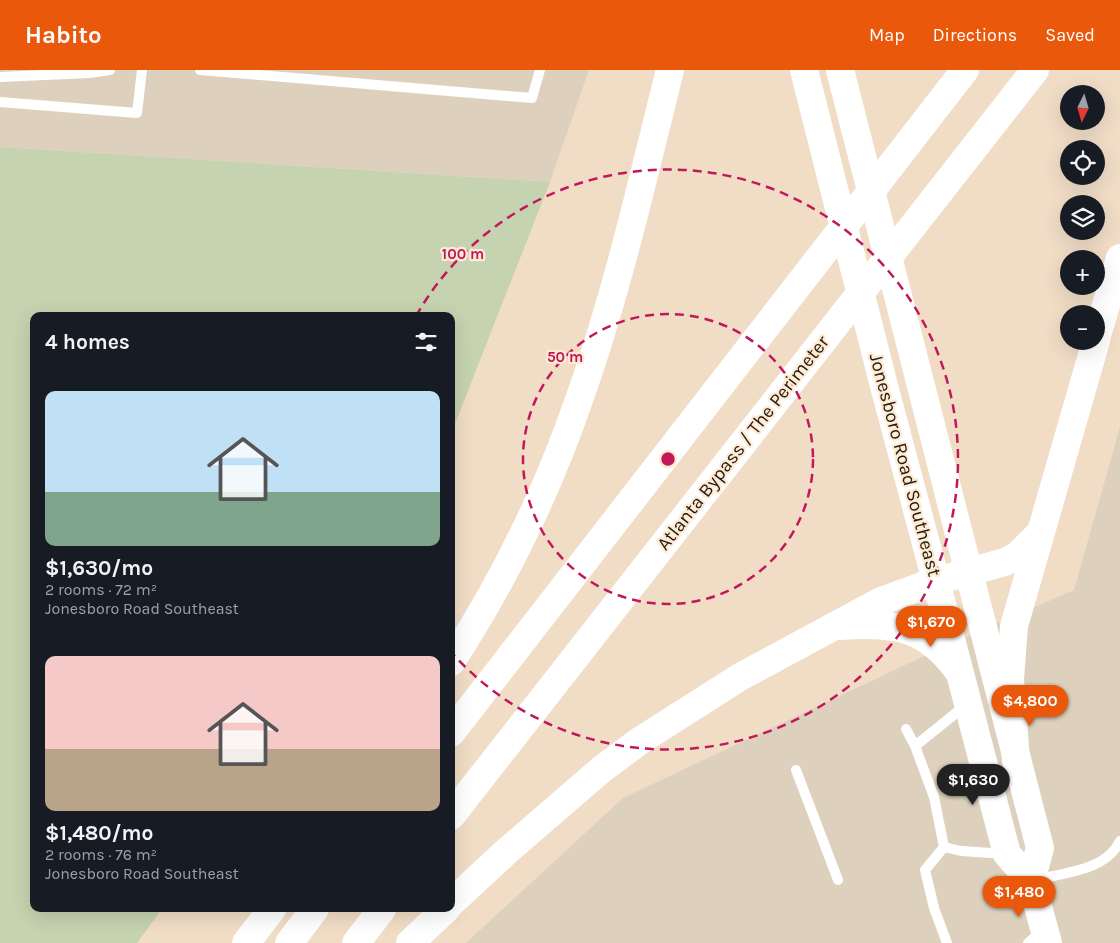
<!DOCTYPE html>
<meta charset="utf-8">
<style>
:root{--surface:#171b24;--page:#242831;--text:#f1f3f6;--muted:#9ea1a6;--accent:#ea580c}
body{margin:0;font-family:Karla,sans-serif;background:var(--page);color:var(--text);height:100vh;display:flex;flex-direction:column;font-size:19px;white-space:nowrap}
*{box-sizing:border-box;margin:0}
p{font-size:16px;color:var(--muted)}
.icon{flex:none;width:28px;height:28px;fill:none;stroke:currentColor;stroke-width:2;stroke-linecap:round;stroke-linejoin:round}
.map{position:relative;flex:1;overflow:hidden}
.details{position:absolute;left:30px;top:242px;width:425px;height:600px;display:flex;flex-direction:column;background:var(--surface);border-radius:10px;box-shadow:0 5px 20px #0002}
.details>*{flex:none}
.needle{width:32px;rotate:185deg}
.tools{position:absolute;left:1060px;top:15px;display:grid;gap:10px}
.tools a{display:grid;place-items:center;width:45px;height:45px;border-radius:50%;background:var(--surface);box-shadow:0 5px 20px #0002;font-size:25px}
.price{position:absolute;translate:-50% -42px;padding:0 11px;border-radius:18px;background:var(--accent);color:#fff;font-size:16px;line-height:32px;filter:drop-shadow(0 1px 2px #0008)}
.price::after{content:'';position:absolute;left:50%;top:30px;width:15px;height:11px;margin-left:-8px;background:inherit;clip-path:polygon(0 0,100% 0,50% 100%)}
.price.active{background:#222;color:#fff}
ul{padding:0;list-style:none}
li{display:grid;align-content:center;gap:10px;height:265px;padding:0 15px}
li span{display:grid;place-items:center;height:155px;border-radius:10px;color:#555}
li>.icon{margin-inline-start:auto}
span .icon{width:90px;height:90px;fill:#fffc;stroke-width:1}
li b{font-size:21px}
h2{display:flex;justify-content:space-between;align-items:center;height:60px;padding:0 15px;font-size:21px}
header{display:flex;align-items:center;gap:30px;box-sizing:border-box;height:70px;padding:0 25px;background:var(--accent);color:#fff}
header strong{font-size:24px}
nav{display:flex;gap:28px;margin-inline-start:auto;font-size:18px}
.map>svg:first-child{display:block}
</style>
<header>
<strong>Habito</strong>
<nav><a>Map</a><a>Directions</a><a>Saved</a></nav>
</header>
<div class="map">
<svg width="1120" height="873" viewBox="0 0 1120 873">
<rect width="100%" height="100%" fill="#f1ddc6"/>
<path fill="#ddd1be" d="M0,0H589L550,112L0,77Z
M1120,357V873H466L623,728L954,572L1074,520Z"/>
<path fill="#c5d3b0" d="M0,77L550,112L451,364V246H34V839H162L137,873H0Z"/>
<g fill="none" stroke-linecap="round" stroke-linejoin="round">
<path stroke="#fff" stroke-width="10" d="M200,0L532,28L540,0
M0,7L89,3L110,0
M0,32L137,43L142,0
M906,659L915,676L966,635
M915,676L934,727L944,777
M796,700L838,810
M944,777L925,800L934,838L947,873
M944,777L961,781L1006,784
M1034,810C1063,803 1106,801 1120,771
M1028,873L1042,861"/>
<path stroke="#fff" stroke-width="28" d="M969,503L1040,778L1031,811
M936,511L1007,784L1031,811L1048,873"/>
<path stroke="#fff" stroke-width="28" d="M804,0L884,316L936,511
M840,0L969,503"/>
<path stroke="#fff" stroke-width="28" d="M1096,269L1120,188
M840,556C894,552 926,556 959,602
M451,592C505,509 549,418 581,324C618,219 643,108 670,0
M451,663L965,0
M1016,691L1010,609L1014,556L1096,271
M451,746L1035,0
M451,833L507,781L602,699L641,670L740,607L879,532L936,511L1005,492L1018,485L1040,463
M246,873L272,839
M289,873L315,839
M356,873L382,839
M410,873L446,839"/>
</g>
<g fill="none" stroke="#c2185b" stroke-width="2.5" stroke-dasharray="9 6">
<circle cx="668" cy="389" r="145"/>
<path d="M416 246A290 290 0 1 1 452 583"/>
</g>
<g text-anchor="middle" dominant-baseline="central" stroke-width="4.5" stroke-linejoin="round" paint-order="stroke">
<g font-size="19" fill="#221b13" stroke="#ffead3">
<text transform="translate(743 373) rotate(-52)">Atlanta Bypass / The Perimeter</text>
<text transform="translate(905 395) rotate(75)">Jonesboro Road Southeast</text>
</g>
</g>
<circle cx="668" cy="389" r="8" fill="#c2185b" stroke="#ffead3" stroke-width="2.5"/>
<g font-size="15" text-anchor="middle" font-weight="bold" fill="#c2185b" stroke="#ffead3" stroke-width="4.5" stroke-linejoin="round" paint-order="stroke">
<text x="463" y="189">100 m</text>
<text x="565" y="292">50 m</text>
</g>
</svg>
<div class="tools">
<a><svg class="needle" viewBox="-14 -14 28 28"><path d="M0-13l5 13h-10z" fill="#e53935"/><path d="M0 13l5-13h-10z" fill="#9ea1a6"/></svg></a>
<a><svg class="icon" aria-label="locate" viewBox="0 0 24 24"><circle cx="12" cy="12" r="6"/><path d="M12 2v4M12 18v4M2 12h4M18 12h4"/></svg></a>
<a><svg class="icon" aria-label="layers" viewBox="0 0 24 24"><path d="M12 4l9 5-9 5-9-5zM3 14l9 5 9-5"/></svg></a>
<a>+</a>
<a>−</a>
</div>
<b class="price" style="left:931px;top:578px">$1,670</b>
<b class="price" style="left:1030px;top:657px">$4,800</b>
<b class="price active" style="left:973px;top:736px">$1,630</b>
<b class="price" style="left:1019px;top:848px">$1,480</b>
<section class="details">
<h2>4 homes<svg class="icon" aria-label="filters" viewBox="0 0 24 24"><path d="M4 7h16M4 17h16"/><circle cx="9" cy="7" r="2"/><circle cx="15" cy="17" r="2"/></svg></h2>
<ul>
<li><span style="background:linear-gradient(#bfe0f5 65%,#7fa58c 0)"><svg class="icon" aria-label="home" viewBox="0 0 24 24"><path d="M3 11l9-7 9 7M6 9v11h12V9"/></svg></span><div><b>$1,630/mo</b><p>2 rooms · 72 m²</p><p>Jonesboro Road Southeast</p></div></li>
<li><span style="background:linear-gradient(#f6c9c9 60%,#b9a48a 0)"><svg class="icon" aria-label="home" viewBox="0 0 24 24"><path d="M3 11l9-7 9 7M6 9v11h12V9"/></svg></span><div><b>$1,480/mo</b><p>2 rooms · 76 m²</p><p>Jonesboro Road Southeast</p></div></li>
</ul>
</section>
</div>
